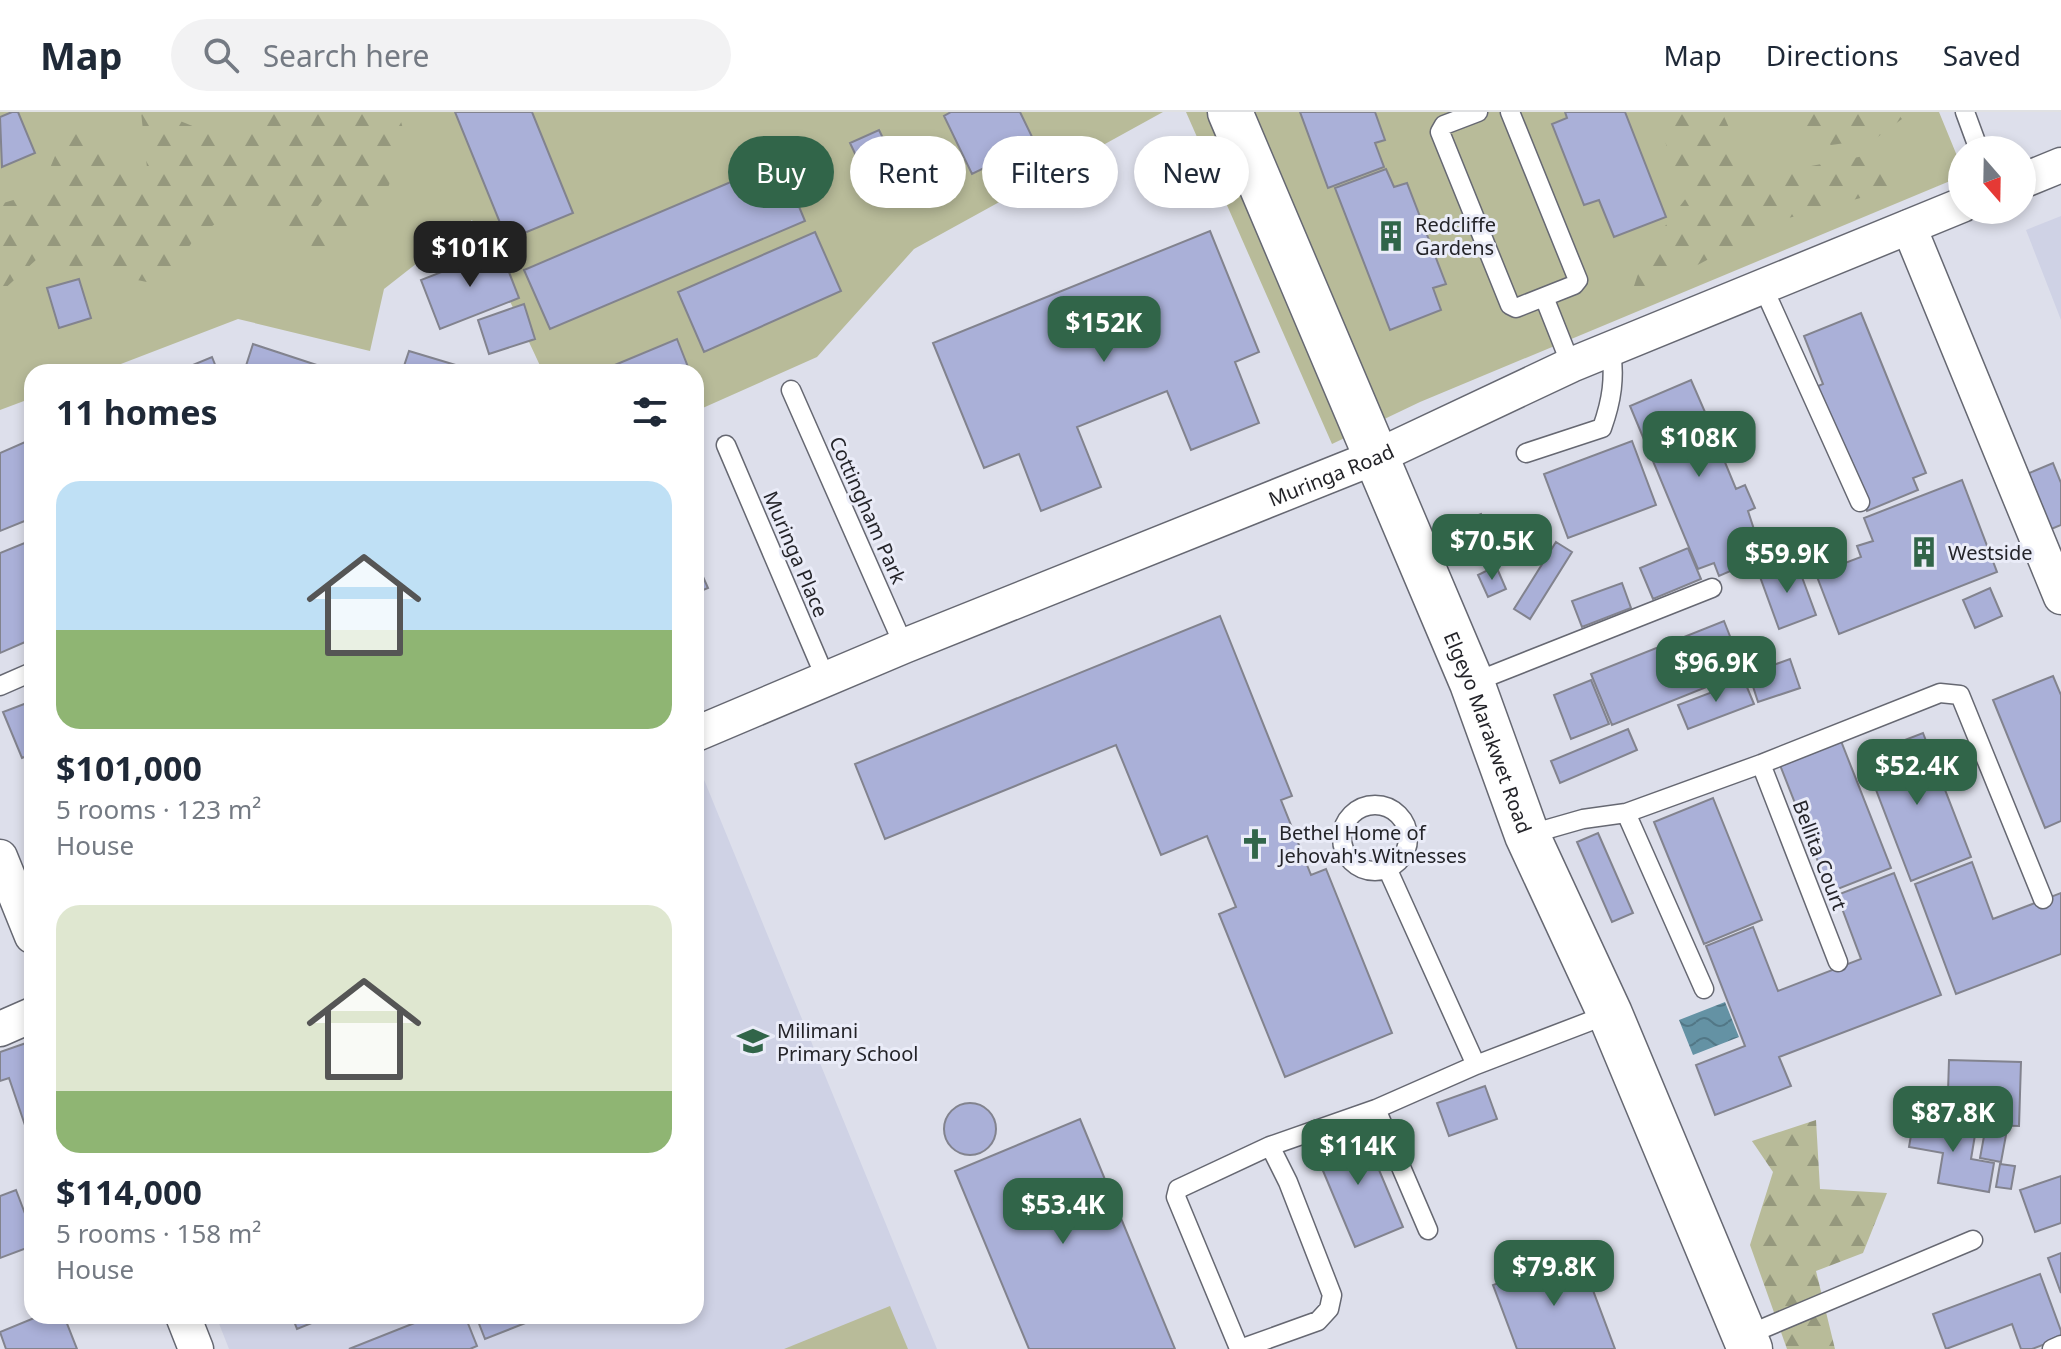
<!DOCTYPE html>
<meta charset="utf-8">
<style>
:root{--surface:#fff;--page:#f2f2f3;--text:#1f2937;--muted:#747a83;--line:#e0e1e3;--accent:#316549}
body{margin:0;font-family:"Noto Sans",sans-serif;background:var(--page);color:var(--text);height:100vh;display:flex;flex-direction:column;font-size:30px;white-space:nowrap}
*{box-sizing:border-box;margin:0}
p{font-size:26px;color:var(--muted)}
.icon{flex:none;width:44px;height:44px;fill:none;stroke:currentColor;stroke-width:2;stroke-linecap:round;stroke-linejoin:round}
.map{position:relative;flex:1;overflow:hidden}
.drawer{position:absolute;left:24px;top:252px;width:680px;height:960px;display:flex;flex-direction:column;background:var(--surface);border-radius:24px;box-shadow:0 4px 12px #0003}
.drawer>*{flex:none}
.hud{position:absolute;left:728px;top:24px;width:760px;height:72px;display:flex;gap:16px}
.needle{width:52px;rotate:160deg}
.buttons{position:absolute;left:1948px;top:24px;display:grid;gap:16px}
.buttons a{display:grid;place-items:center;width:88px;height:88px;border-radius:50%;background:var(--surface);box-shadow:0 4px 12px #0003;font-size:40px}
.price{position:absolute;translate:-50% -68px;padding:0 18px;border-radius:16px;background:var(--accent);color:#fff;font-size:26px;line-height:52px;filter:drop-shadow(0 2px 4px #0008)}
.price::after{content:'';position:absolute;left:50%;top:48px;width:24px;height:18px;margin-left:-12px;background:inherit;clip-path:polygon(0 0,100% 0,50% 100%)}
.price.selected{background:#222;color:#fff}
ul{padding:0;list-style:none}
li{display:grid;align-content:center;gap:16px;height:424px;padding:0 32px}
li span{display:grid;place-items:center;height:248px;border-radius:24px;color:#555}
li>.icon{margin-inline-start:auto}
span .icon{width:144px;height:144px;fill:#fffc;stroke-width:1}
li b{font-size:34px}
h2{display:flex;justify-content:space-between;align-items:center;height:96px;padding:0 32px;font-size:34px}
.tag{padding:0 28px;border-radius:36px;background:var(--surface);box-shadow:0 4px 12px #0003;font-size:28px;line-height:72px}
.tag.selected{background:var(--accent);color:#fff}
header{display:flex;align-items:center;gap:48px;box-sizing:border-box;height:112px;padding:0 40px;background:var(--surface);border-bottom:2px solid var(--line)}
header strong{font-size:38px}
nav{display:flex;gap:44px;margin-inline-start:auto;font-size:28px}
.search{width:560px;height:72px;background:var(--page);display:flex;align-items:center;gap:20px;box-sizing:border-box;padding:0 28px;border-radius:44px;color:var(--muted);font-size:30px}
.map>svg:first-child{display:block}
</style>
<header>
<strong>Map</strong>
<div class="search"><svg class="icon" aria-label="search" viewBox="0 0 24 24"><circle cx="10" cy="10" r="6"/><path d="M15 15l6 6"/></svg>Search here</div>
<nav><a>Map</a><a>Directions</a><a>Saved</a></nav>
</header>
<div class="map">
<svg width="2061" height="1237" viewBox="0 0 2061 1237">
<defs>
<pattern id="forest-firs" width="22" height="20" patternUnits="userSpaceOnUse" patternTransform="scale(2)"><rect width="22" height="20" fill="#b8bb99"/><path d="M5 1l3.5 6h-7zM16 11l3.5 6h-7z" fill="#95987d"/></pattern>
<pattern id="water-waves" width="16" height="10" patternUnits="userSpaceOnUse" patternTransform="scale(2)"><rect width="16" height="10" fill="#6492a4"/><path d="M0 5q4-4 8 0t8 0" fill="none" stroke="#527786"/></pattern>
</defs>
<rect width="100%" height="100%" fill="#dddfeb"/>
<path fill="#cfd2e5" d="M2061,104V208L2026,118Z
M698,653L937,1237H229L216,1204H696V654Z"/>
<path fill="#b8bb99" d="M0,0H1163L914,137L817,245L696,299V260H543L472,108L384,177L370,239L238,207L100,260H32V286L0,298Z
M1186,0H1939L1962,56V64L1420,290L1332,332Z
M890,1194L908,1237H784Z"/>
<path fill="url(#forest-firs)" d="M141,0H158L222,26L255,0H398L406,26L376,109L294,181L333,74L295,125L246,91L196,125L161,173L37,147L0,181V92L40,80L73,1L148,65Z
M1654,0H1722L1756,76L1811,54L1885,40L1907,73L1785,107L1629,189L1645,141L1686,86Z
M1796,0H1896L1902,7L1875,27L1831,33L1797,8Z
M1816,1008L1820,1077L1887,1081L1863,1141L1816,1159L1835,1237H1787L1750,1133L1773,1060L1752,1029Z"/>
<path fill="url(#water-waves)" d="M1725,890L1739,925L1693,943L1679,908Z"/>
<path fill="#aab0d8" stroke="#82838e" stroke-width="2" d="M12,0H18L35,41L2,55L0,5Z
M455,0H532L573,101L507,128Z
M951,0H1020L1035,31L972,62L944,4Z
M1300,0H1375L1385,28L1375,31L1384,55L1328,76Z
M1565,0H1625L1666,105L1614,125L1599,88L1584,93L1552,12L1567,6Z
M879,18L896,53L867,67L850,31Z
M780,49L805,109L550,217L524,158Z
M1386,57L1394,75L1407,71L1446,172L1433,176L1441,198L1390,218L1335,76Z
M1210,119L1259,240L1235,250L1259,311L1191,338L1167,279L1077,315L1101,375L1041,399L1019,342L984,356L933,231Z
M815,120L841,179L704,240L678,180Z
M500,137L519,186L440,217L421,168Z
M79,167L91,206L59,216L47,176Z
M524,192L535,227L489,242L478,208Z
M1861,201L1926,361L1913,366L1918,378L1867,399L1816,275L1823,272L1804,224Z
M677,227L690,260H598Z
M253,232L338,260H244Z
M409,239L479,260H402Z
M212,245L218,260H176Z
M1691,268L1711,314L1719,310L1733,344L1724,348L1736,377L1745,373L1755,396L1748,399L1763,445L1719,464L1714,451L1698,457L1630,294Z
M32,327V406L0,419V341Z
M1632,329L1656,393L1568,426L1544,362Z
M2053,351L2061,371V413L2049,418L2027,362Z
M1962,368L1997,460L1839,522L1816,462L1861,445L1857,434L1873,429L1864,406Z
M1481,402L1490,423L1469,432L1460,410Z
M32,428V527L0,541V441Z
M1556,430L1572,440L1530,507L1514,497Z
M1688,436L1701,467L1653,487L1640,456Z
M696,449L708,476L696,481Z
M1796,449L1816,503L1779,517L1759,462Z
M1496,454L1506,477L1488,485L1478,463Z
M1622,471L1631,496L1582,515L1572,489Z
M1990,476L2002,504L1975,516L1963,488Z
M1220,504L1292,684L1281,688L1311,763L1326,757L1392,921L1285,965L1219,802L1236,795L1207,724L1161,743L1116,633L885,727L855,652Z
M1724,509L1744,560L1612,613L1591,562Z
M1790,547L1800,576L1758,590L1749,562Z
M2053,564L2061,583V709L2045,716L1993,588Z
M1591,568L1609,612L1571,627L1554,583Z
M1744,568L1754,592L1688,617L1678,593Z
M32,589V642L22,646L3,600Z
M1628,617L1637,638L1560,671L1551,649Z
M1923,621L1971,745L1911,769L1863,644Z
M1841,629L1891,756L1830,780L1780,653Z
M1713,686L1762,808L1704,832L1654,710Z
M1598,721L1633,801L1612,810L1577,730Z
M1972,750L1993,807L2061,781V842L1956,882L1915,772Z
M1894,761L1941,883L1779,945L1791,974L1715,1003L1696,953L1745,934L1706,834L1753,815L1778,879L1861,847L1837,783Z
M32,929V1034L9,966L0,969V940Z
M1949,948L2021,950L2019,1014L1947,1012Z
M1485,974L1497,1007L1449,1024L1437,991Z
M944 1017a26 26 0 1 1 52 0a26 26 0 1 1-52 0Z
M1914,1006L1976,1017L1971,1047L1994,1051L1989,1080L1938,1071L1943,1041L1909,1035Z
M1080,1007L1175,1237H1029L955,1059Z
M1361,1015L1403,1115L1355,1135L1313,1035Z
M1985,1019L2006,1023L2001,1050L1980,1046Z
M2000,1052L2015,1054L2011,1077L1996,1075Z
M2061,1064V1111L2035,1120L2020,1078Z
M16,1078L32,1120V1134L0,1146V1084Z
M1579,1141L1615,1237H1517L1493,1173Z
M2061,1141V1181L2048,1146Z
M2040,1162L2061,1219V1226L2032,1237H2021L2012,1212L1946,1237L1933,1202Z
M39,1204H64L77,1237H6L0,1220Z
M292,1204H329L297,1217Z
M432,1204H465L477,1234L470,1237H349Z
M476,1204H543L485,1227Z"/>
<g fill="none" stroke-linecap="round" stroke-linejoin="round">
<defs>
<path id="lane" d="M1478,0L1444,13L1440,20L1510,193L1516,196L1574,173L1578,168L1510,0
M1965,0L1979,38
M1763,175L1860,390
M1544,185L1571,253
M791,278L904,534
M726,333L826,567
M1526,341L1602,316C1612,288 1615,266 1611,237
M1472,571L1712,476
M0,574L32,560
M1761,652L1838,850
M1342 726a33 33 0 1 1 66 0a33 33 0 1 1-66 0Z
M1626,701L1704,877
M1527,723L1583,707L1626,701L1761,652L1940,581L1960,583L2043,787
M1387,756L1476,953
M1376,997L1428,1118
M1270,1034L1288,1070L1332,1183L1329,1197L1318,1209L1243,1236L1238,1234L1176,1085L1178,1077L1270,1034L1376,997L1476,953L1609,902
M1745,1224L1973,1128
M2052,1237L2061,1233"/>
<g id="street">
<path d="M2022,69L2061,53"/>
<path d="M1909,115L2061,485"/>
<path id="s1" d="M696,622L904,534L1378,344L1571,253L1962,93"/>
<path d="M0,745L32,824"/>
<path d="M0,917L32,903"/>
<path d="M183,1204L196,1237"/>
</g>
<g id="secondary">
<path id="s2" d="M1230,0L1472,571L1527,723L1610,902L1750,1237"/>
</g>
</defs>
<use href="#lane" stroke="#666872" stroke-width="21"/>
<use href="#street" stroke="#666872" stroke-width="37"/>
<use href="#secondary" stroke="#666872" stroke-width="47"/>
<use href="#lane" stroke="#fff" stroke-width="18"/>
<use href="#street" stroke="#fff" stroke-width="34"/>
<use href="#secondary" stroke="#fff" stroke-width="44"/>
</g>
<defs>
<symbol id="building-bare" viewBox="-9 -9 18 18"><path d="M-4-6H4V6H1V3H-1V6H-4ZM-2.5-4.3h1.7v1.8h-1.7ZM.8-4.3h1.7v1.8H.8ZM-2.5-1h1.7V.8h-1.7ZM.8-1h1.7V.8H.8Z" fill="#316549" stroke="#eaecf8" stroke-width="2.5" paint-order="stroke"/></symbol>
<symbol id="church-bare" viewBox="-9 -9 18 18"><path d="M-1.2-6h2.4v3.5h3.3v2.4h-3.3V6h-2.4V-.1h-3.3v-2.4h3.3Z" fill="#316549" stroke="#eaecf8" stroke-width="2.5" paint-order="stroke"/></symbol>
<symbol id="school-bare" viewBox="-9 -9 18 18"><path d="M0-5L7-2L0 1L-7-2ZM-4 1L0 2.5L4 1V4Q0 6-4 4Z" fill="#316549" stroke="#eaecf8" stroke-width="2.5" paint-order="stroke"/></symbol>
</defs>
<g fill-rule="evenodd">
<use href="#building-bare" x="1369" y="102" width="44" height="44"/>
<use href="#building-bare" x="1902" y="418" width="44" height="44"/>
<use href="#church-bare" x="1233" y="710" width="44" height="44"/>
<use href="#school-bare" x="731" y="907" width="44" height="44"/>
</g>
<g text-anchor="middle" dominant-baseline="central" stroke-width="6" stroke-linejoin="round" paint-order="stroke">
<g font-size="20" fill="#242429" stroke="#eaecf8" text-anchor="start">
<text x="1415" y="112">Redcliffe<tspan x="1415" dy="23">Gardens</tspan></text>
<text x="1948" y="440">Westside</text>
<text x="1279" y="720">Bethel Home of<tspan x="1279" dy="23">Jehovah's Witnesses</tspan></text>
<text x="777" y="918">Milimani<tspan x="777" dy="23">Primary School</tspan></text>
</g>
<g font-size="20" fill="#242429" stroke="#eaecf8">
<text stroke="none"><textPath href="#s1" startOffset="686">Muringa Road</textPath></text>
<text transform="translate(868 398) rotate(66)">Cottingham Park</text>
<text transform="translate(796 442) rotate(67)">Muringa Place</text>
<text stroke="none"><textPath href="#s2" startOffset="672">Elgeyo Marakwet Road</textPath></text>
<text transform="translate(1820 743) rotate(69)">Bellita Court</text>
</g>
</g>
</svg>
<div class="buttons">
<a><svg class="needle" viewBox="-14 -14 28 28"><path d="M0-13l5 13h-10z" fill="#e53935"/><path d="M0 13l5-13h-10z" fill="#747a83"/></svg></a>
</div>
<b class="price selected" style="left:470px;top:177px">$101K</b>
<b class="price" style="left:1104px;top:252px">$152K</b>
<b class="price" style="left:1699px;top:367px">$108K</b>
<b class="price" style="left:1492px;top:470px">$70.5K</b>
<b class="price" style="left:1787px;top:483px">$59.9K</b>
<b class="price" style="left:1716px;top:592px">$96.9K</b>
<b class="price" style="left:1917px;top:695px">$52.4K</b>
<b class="price" style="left:1953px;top:1042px">$87.8K</b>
<b class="price" style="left:1358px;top:1075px">$114K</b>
<b class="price" style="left:1063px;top:1134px">$53.4K</b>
<b class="price" style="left:1554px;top:1196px">$79.8K</b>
<div class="hud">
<a class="tag selected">Buy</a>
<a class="tag">Rent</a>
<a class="tag">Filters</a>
<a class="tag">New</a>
</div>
<section class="drawer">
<h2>11 homes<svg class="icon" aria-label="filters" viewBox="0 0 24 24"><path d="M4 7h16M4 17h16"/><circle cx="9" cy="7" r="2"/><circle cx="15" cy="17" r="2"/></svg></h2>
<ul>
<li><span style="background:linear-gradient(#bfe0f5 60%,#8fb573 0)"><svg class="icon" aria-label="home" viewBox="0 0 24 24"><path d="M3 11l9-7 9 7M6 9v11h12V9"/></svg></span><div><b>$101,000</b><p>5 rooms · 123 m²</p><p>House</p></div></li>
<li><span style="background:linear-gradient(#dfe7d0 75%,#8fb573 0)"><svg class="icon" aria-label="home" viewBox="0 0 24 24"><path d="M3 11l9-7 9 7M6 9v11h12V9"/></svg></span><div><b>$114,000</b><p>5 rooms · 158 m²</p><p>House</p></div></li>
</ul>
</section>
</div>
